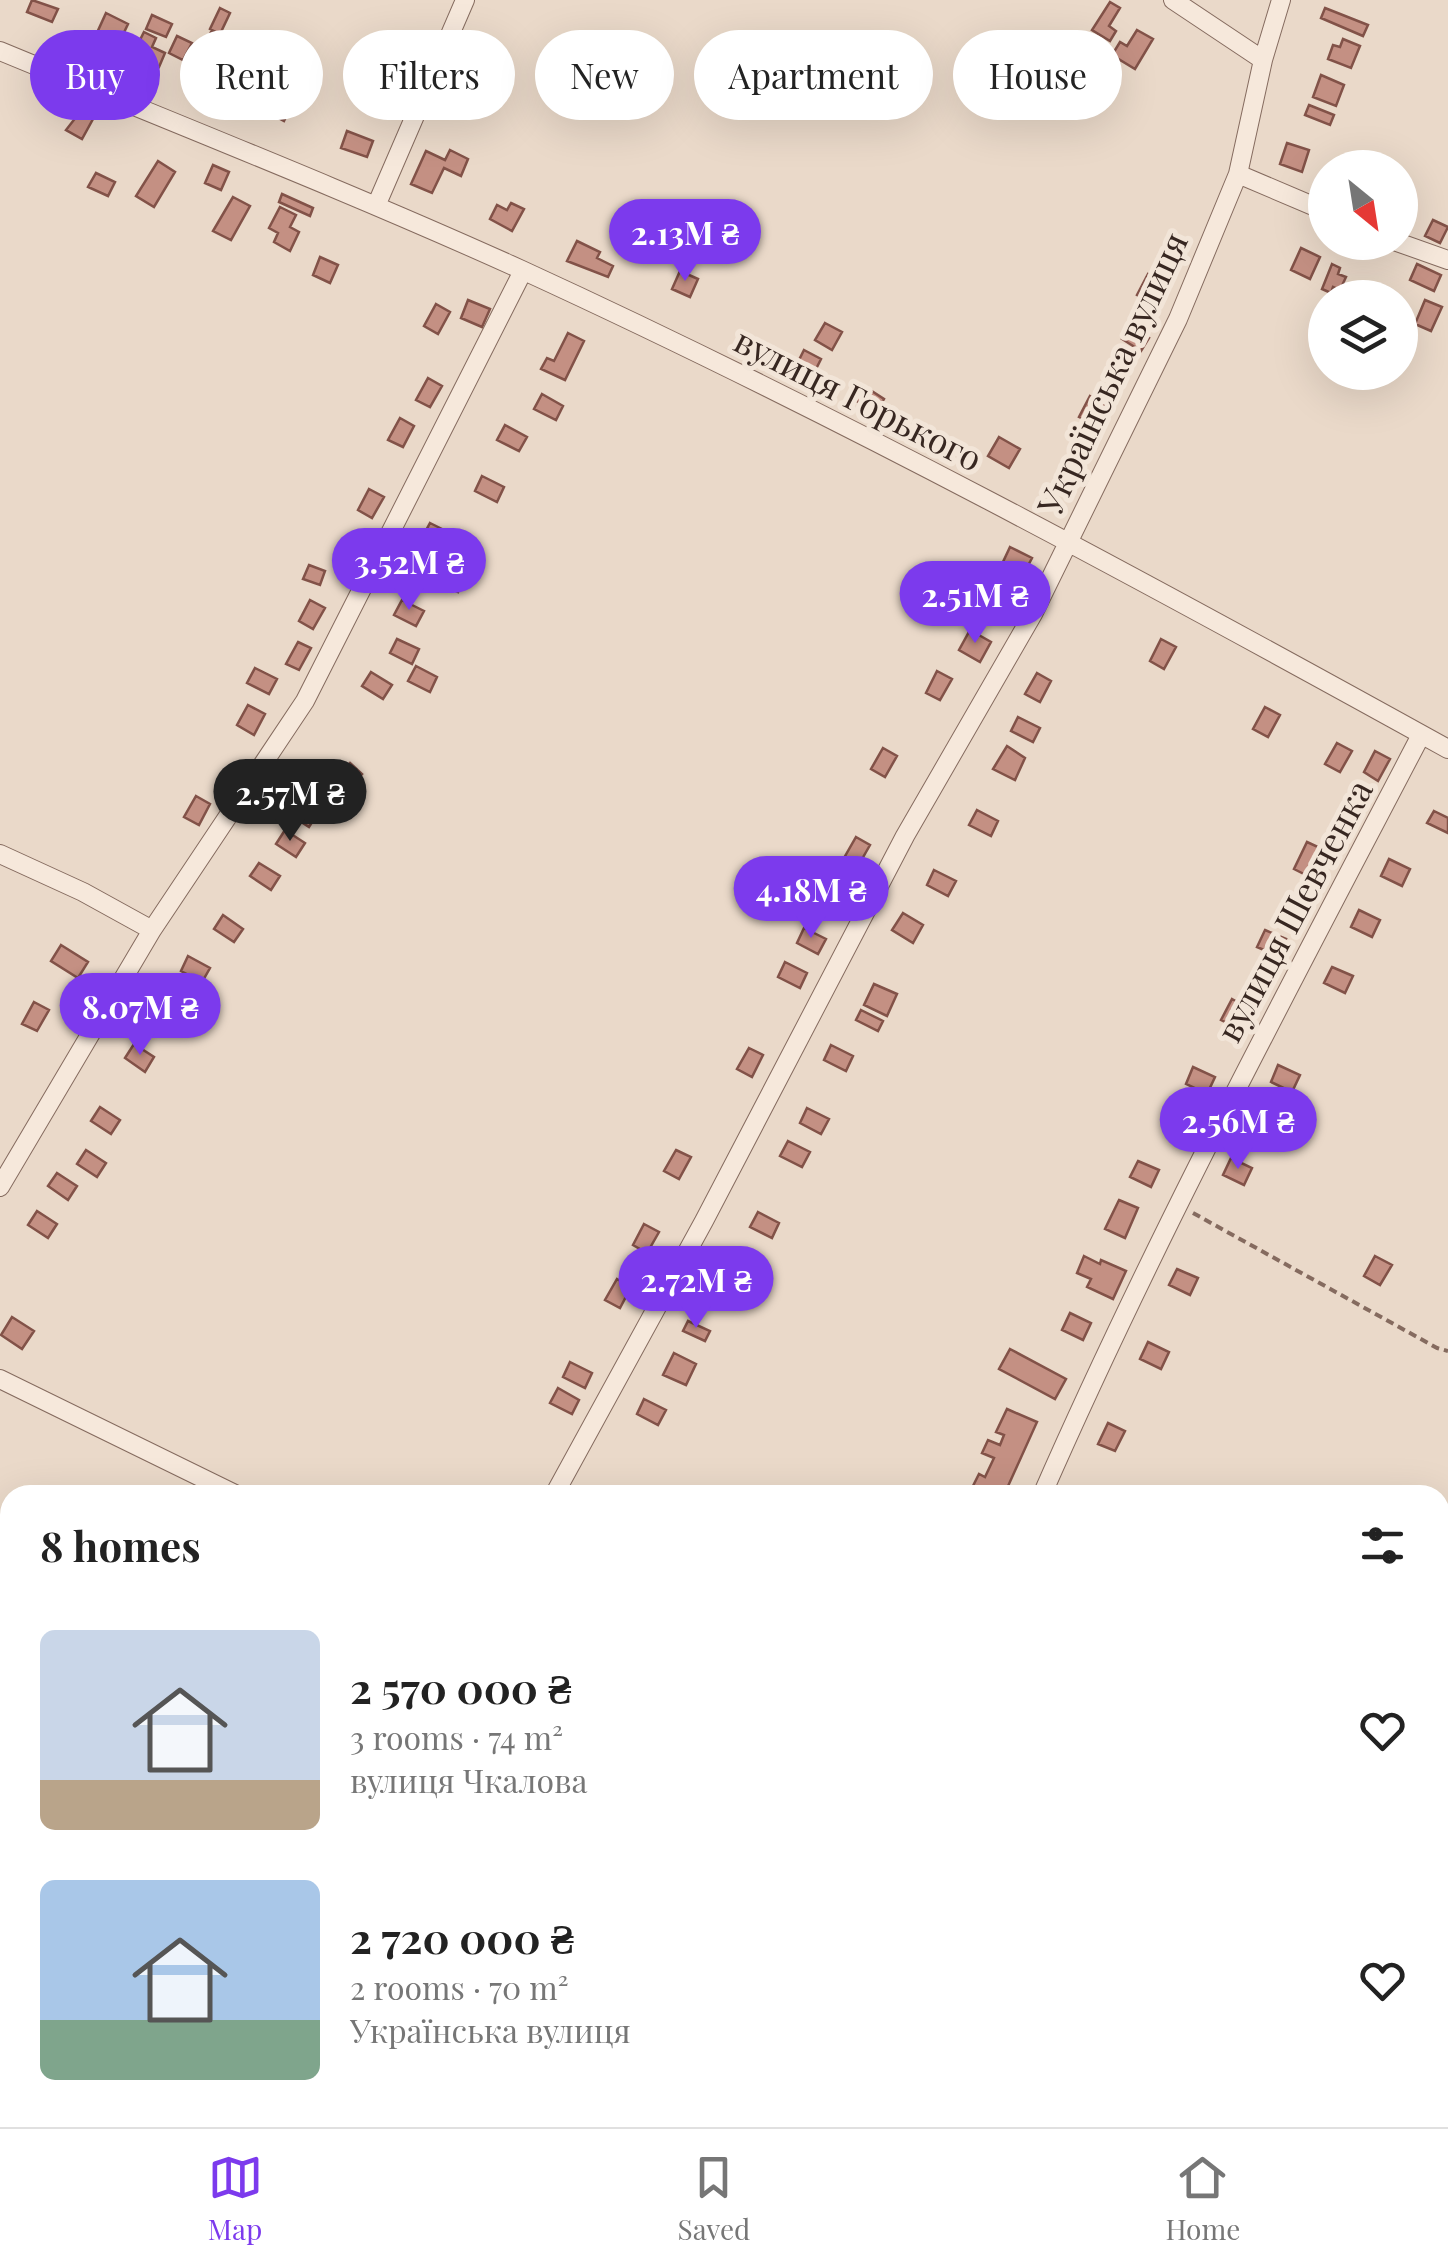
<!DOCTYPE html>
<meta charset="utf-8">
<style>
:root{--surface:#fff;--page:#f6f6f6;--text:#222;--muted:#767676;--line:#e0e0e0;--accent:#7c3aed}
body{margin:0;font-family:"Playfair Display",serif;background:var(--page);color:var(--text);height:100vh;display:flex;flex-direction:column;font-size:38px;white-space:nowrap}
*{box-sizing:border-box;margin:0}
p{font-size:32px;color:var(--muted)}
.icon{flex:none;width:55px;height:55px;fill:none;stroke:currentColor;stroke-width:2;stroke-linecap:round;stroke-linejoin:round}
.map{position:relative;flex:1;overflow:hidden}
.details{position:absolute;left:0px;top:1485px;width:1450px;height:642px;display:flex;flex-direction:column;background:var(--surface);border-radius:30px 30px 0 0;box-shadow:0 10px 40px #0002}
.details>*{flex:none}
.hud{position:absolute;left:30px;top:30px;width:1390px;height:90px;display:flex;gap:20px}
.needle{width:65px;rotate:150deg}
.controls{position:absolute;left:1308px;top:150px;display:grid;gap:20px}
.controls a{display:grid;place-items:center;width:110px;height:110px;border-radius:50%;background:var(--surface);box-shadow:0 10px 40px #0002;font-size:50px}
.price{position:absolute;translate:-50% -85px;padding:0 22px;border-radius:35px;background:var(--accent);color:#fff;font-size:32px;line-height:65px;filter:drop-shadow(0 2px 5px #0008)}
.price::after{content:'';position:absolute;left:50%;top:60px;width:30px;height:22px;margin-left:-15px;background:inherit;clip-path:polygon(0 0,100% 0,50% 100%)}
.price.on{background:#222;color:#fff}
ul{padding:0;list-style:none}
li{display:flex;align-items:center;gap:30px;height:250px;padding:0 40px}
li span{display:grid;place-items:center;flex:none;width:280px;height:200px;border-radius:15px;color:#555}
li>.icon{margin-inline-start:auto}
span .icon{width:120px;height:120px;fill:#fffc;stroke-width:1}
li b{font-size:42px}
h2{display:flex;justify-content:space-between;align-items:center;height:120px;padding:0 40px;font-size:42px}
.pill{padding:0 35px;border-radius:45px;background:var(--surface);box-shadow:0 10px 40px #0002;font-size:35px;line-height:90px}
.pill.on{background:var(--accent);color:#fff}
.tab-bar{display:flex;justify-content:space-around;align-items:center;height:140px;border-top:2px solid var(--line);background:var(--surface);font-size:28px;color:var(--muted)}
.tab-bar a{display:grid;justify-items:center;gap:5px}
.tab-bar .on{color:var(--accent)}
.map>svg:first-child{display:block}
</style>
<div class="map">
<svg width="1448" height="2127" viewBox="0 0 1448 2127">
<rect width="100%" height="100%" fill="#ead9c9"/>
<path fill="#c8c49e" d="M826,2118H1174L1168,2127H821Z"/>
<path fill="#c49083" stroke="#825248" stroke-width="2.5" d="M32,0L58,9L52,22L27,12Z
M1110,2L1120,8L1109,26L1116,31L1110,41L1092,30Z
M220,8L230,13L220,34L210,29Z
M1325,8L1368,25L1363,36L1321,18Z
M106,13L128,24L118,45L96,35Z
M152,15L172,24L166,37L146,29Z
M1137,30L1153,39L1135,69L1112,55L1120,42L1127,46Z
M144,32L156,38L152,47L165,53L159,67L133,54Z
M211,32L233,44L222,65L200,54Z
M177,36L192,43L183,60L169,53Z
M1343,39L1360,46L1351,68L1328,59L1333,45L1340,47Z
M291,72L304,79L284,121L271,114Z
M213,74L235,87L227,100L205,87Z
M1321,75L1344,85L1336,106L1313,97Z
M1309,105L1334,115L1330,125L1305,115Z
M80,112L93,119L82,139L66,130Z
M347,131L373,141L367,157L341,148Z
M1287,143L1309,150L1302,172L1280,164Z
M450,150L468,159L461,176L444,168L432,193L411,184L426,151L445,160Z
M158,161L175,172L154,207L136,196Z
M213,165L229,172L221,190L205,183Z
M96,173L115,182L108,196L88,187Z
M282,194L313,208L310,216L279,202Z
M233,197L250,206L231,240L213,231Z
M511,203L524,209L512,231L490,219L497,205L507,210Z
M280,207L296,215L290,227L299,232L290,251L274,242L278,233L269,228Z
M1433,220L1448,227L1440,243L1425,236Z
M577,241L600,252L597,258L613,266L608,277L567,261Z
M1301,248L1320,257L1310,279L1291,270Z
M320,257L338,265L330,283L313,275Z
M1332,264L1340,268L1338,274L1346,277L1340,290L1333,287L1331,293L1322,289Z
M1417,264L1441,275L1434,291L1410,280Z
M680,271L698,279L690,297L672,289Z
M1148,274L1166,284L1155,305L1137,295Z
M468,300L490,309L482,327L461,318Z
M1425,300L1442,307L1431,331L1415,324Z
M436,304L450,312L438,334L424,326Z
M825,323L842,332L832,350L815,340Z
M1130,327L1149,338L1141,351L1122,339Z
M568,333L584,341L565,380L541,369L547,358L554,361Z
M804,350L821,359L810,381L793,372Z
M428,378L442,386L430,407L416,400Z
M864,386L884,399L876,413L855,400Z
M542,394L563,406L556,420L534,409Z
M1090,396L1105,404L1094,424L1079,417Z
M400,418L414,426L403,447L388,440Z
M505,425L527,437L519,451L497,440Z
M999,437L1020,449L1009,468L988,456Z
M482,476L504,487L497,502L475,491Z
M369,489L384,497L372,518L358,510Z
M430,523L452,534L444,549L422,538Z
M1010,547L1032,558L1024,573L1003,562Z
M437,563L456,572L453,578L462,582L458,592L429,579Z
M309,565L325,571L320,585L303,579Z
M993,580L1014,591L1007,606L985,595Z
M310,600L325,608L313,629L299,621Z
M402,600L424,611L416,626L394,615Z
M970,630L991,642L980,662L959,650Z
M397,639L419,649L412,664L390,653Z
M1161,639L1176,647L1164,669L1150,661Z
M298,642L311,648L299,670L286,664Z
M416,666L437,677L430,692L408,681Z
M255,668L277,679L269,694L247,683Z
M937,671L952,679L940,700L926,693Z
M371,672L392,685L383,699L362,686Z
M1037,673L1051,681L1040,702L1025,694Z
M248,705L265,714L254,735L237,725Z
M1265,707L1280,715L1268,737L1253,729Z
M1018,717L1040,728L1033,742L1011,731Z
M1337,743L1352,751L1340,772L1325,764Z
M1007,746L1025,758L1015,780L993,769Z
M883,748L897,756L885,777L871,769Z
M1375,751L1390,759L1378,781L1364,772Z
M350,763L362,774L346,792L333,781Z
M196,796L210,804L199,825L184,817Z
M297,800L318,813L309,827L289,814Z
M977,810L998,821L991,836L969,825Z
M1434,811L1448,818V833L1427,823Z
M285,830L305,843L296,857L276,844Z
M856,837L870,845L858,866L844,858Z
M1307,842L1329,852L1316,880L1294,869Z
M1389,859L1410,869L1402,886L1381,876Z
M259,863L280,876L271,890L250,876Z
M934,870L956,881L948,896L927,885Z
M824,891L846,902L839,917L817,906Z
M1359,910L1380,920L1372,937L1351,927Z
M903,913L923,925L913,943L892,930Z
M223,915L243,929L234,942L214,929Z
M804,928L826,939L818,954L797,943Z
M1265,930L1286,939L1278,956L1257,947Z
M61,945L88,962L78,978L51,961Z
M188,956L210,968L202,982L181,971Z
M785,962L807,973L800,988L778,977Z
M1332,967L1353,976L1345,993L1324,983Z
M874,984L897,994L887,1016L864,1005Z
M166,986L187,998L179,1012L158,1000Z
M1232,999L1248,1008L1237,1028L1221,1020Z
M34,1002L49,1010L37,1031L22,1024Z
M861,1010L883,1021L878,1031L856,1020Z
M134,1044L154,1057L145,1072L125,1058Z
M831,1045L853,1056L846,1071L824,1060Z
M749,1048L763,1055L752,1077L737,1069Z
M1278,1065L1300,1075L1292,1092L1271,1082Z
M1193,1067L1215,1077L1207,1094L1186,1084Z
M100,1107L120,1120L111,1134L91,1121Z
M807,1108L829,1119L821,1134L800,1123Z
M788,1141L810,1152L802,1167L780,1156Z
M86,1150L106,1163L97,1177L77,1164Z
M676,1150L691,1157L679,1179L664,1171Z
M1231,1158L1252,1168L1244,1185L1223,1175Z
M1138,1161L1159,1170L1151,1187L1130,1177Z
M57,1173L77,1186L68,1200L48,1186Z
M1119,1200L1138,1208L1125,1238L1105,1229Z
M37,1211L57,1224L48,1238L28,1225Z
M758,1212L779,1223L772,1238L750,1227Z
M644,1224L659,1232L647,1253L633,1245Z
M1084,1256L1100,1264L1101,1260L1126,1271L1113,1299L1087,1287L1091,1279L1077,1273Z
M1375,1256L1392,1265L1380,1285L1364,1276Z
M630,1257L652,1268L644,1283L622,1272Z
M715,1267L737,1278L729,1293L707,1282Z
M1177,1269L1198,1278L1190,1295L1169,1285Z
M617,1279L631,1287L620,1308L605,1300Z
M1070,1313L1091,1323L1083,1340L1062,1330Z
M12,1317L34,1331L22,1349L1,1335Z
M688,1321L710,1331L705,1341L683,1331Z
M1148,1342L1169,1352L1161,1369L1140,1359Z
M1010,1349L1066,1379L1055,1399L999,1369Z
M674,1353L696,1364L686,1385L663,1375Z
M570,1362L592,1373L585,1388L563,1377Z
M558,1388L579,1400L572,1414L550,1403Z
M644,1399L666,1410L658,1425L637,1414Z
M1007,1409L1037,1422L1004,1495H993L973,1486L979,1474L985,1477L994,1458L982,1453L988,1440L1000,1445L1004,1435L996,1432Z
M1108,1423L1125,1431L1115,1451L1098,1444Z
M754,2118H809L803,2127H749Z"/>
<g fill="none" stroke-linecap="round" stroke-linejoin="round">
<defs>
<path id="minor" d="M1173,0L1263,60
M0,51C174,123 350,192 522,270C838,415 1144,581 1448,749
M1238,174L1325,211
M376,206L465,0
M1397,242L1448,260
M0,854L83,892L152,930
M0,1187L152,930L305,701L523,271
M0,1379L237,1495
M554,1495L704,1221L905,836L1033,614L1178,319L1238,174L1263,60L1281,0
M1042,1495C1156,1235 1290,986 1421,735
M1440,1706L1448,1694
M1400,2118L1418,2127
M211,2127L217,2118
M694,2127L700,2118
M1194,2127L1199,2118"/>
</defs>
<use href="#minor" stroke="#856b5f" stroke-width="20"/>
<path stroke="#856b5f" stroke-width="4" stroke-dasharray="8 5" stroke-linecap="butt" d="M1193,1213L1437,1348L1448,1351"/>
<use href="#minor" stroke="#f6e8db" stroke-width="18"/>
</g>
<g text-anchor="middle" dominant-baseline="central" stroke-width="10" stroke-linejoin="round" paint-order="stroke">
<g font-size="35" fill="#372721" stroke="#f2e5d8">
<text transform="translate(1111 373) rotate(-65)">Українська вулиця</text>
<text transform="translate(859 398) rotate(27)">вулиця Горького</text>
<text transform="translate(1293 910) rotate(-62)">вулиця Шевченка</text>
</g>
</g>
</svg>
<div class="controls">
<a><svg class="needle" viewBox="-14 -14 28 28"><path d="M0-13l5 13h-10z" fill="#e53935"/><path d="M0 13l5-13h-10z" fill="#767676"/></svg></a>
<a><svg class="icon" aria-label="layers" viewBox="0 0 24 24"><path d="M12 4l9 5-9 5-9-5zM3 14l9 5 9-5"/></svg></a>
</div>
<b class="price" style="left:685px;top:284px">2.13M ₴</b>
<b class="price" style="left:409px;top:613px">3.52M ₴</b>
<b class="price" style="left:975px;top:646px">2.51M ₴</b>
<b class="price on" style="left:290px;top:844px">2.57M ₴</b>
<b class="price" style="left:811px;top:941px">4.18M ₴</b>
<b class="price" style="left:140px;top:1058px">8.07M ₴</b>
<b class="price" style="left:1238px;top:1172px">2.56M ₴</b>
<b class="price" style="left:696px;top:1331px">2.72M ₴</b>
<div class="hud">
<a class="pill on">Buy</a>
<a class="pill">Rent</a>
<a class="pill">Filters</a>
<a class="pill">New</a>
<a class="pill">Apartment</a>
<a class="pill">House</a>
</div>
<section class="details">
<h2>8 homes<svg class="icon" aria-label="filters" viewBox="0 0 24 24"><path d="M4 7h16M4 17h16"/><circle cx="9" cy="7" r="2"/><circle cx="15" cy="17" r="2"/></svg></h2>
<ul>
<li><span style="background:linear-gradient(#c9d6e8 75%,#b9a48a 0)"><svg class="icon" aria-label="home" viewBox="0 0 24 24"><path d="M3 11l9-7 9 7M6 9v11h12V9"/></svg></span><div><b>2 570 000 ₴</b><p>3 rooms · 74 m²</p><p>вулиця Чкалова</p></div><svg class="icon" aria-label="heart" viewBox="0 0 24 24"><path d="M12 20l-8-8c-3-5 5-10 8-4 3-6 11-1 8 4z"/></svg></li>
<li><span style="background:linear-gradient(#a9c7e8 70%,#7fa58c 0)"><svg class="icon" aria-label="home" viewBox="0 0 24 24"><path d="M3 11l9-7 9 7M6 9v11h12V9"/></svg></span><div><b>2 720 000 ₴</b><p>2 rooms · 70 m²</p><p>Українська вулиця</p></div><svg class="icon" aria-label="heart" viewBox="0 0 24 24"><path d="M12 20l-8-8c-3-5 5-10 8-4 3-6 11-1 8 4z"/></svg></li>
</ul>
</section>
</div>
<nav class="tab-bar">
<a class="on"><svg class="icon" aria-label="map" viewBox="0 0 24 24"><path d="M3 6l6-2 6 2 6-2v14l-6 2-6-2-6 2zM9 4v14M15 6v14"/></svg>Map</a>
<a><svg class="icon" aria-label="saved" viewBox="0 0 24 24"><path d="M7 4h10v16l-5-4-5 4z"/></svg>Saved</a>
<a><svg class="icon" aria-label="home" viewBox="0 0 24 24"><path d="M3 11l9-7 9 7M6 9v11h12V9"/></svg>Home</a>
</nav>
